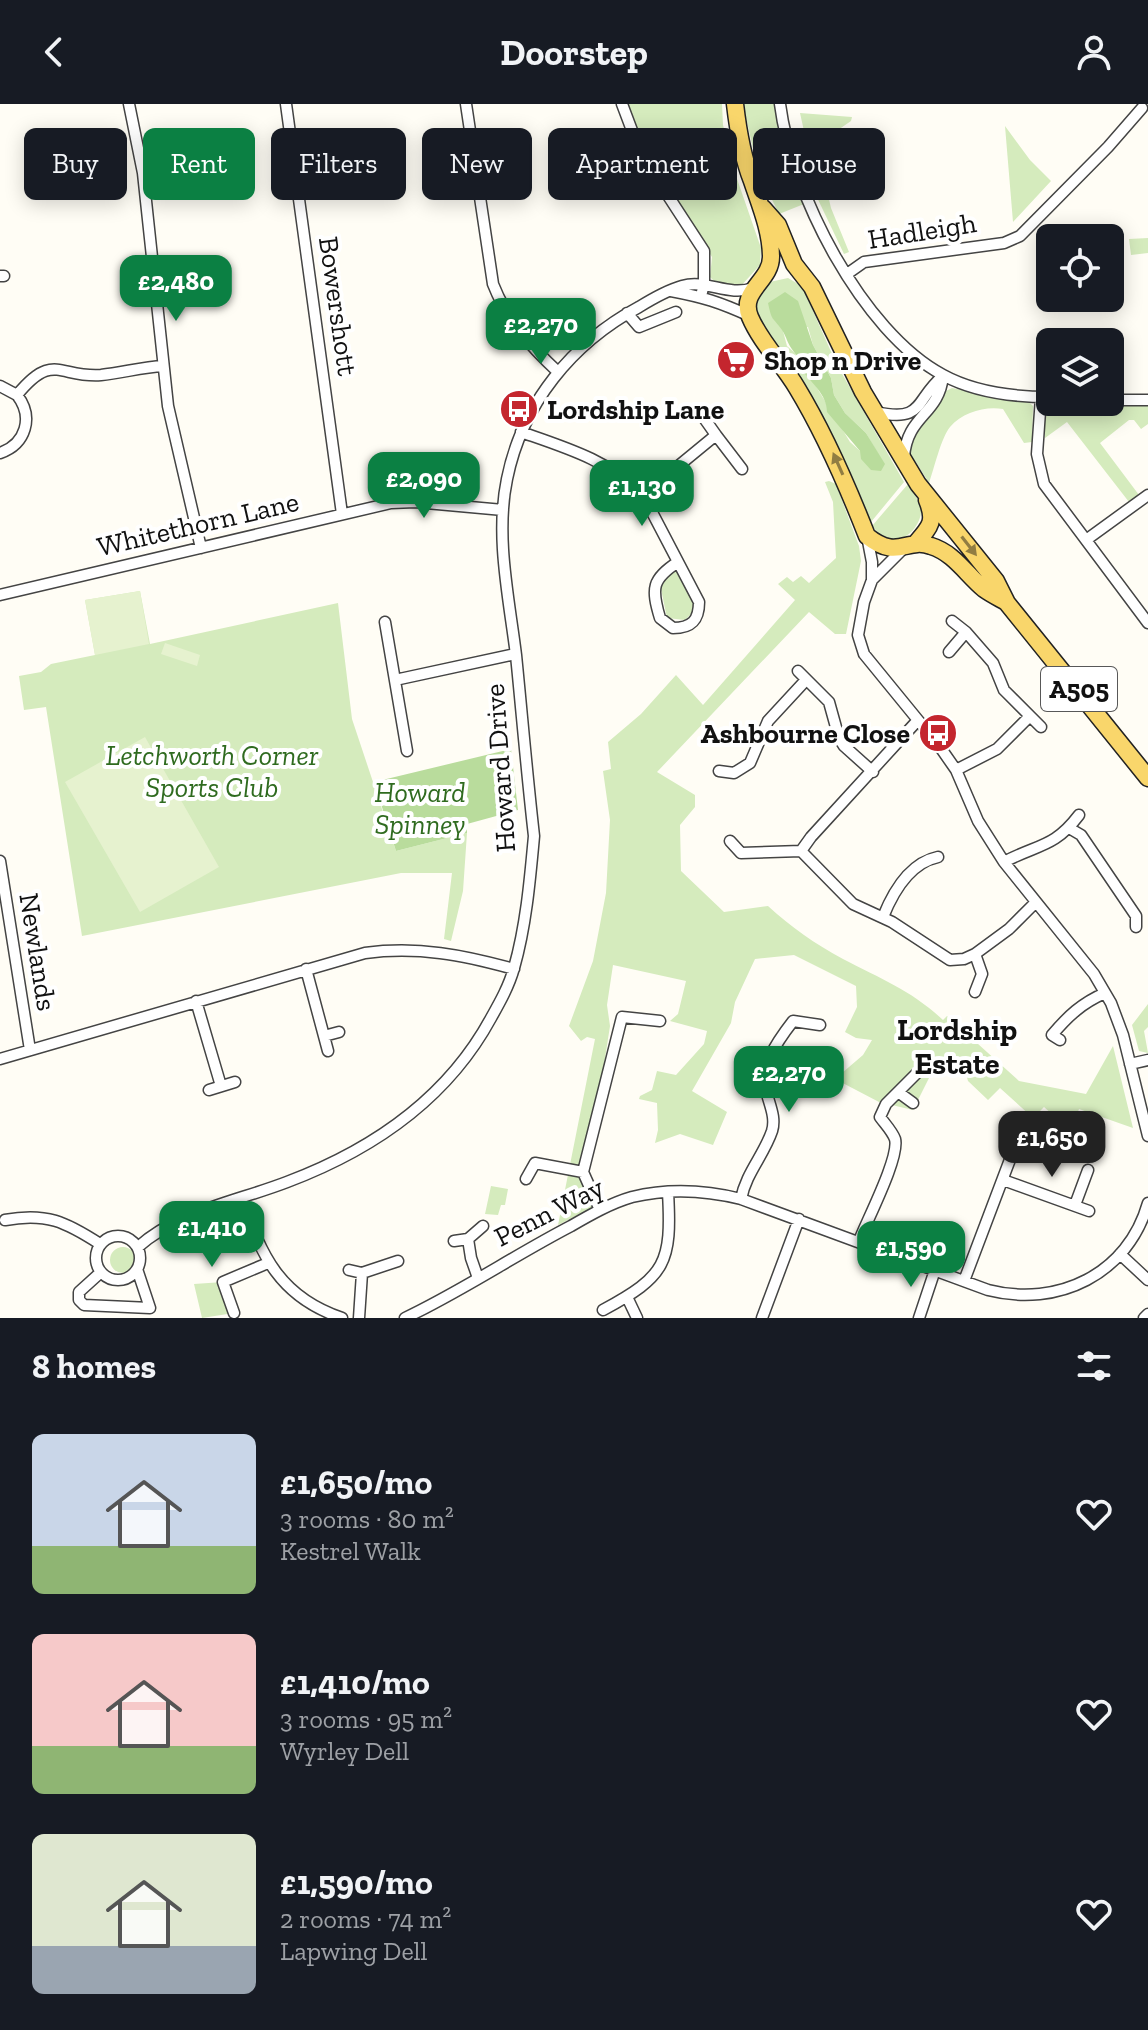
<!DOCTYPE html>
<meta charset="utf-8">
<style>
:root{--surface:#171b24;--page:#20242c;--text:#f1f3f6;--muted:#9ea1a6;--accent:#0b8043}
body{margin:0;font-family:"Zilla Slab",serif;background:var(--page);color:var(--text);height:100vh;display:flex;flex-direction:column;font-size:30px;white-space:nowrap}
*{box-sizing:border-box;margin:0}
p{font-size:26px;color:var(--muted)}
.icon{flex:none;width:44px;height:44px;fill:none;stroke:currentColor;stroke-width:2;stroke-linecap:round;stroke-linejoin:round}
.map{position:relative;height:1214px;overflow:hidden}
.sheet{display:flex;flex-direction:column;background:var(--surface);flex:1}
.sheet>*{flex:none}
.top-card{position:absolute;left:24px;top:24px;width:1100px;height:72px;display:flex;gap:16px}
.tools{position:absolute;left:1036px;top:120px;display:grid;gap:16px}
.tools a{display:grid;place-items:center;width:88px;height:88px;border-radius:12px;background:var(--surface);box-shadow:0 4px 20px #0003;font-size:40px}
.price{position:absolute;translate:-50% -68px;padding:0 18px;border-radius:16px;background:var(--accent);color:#fff;font-size:26px;line-height:52px;filter:drop-shadow(0 2px 4px #0008)}
.price::after{content:'';position:absolute;left:50%;top:48px;width:24px;height:18px;margin-left:-12px;background:inherit;clip-path:polygon(0 0,100% 0,50% 100%)}
.price.on{background:#222;color:#fff}
ul{padding:0;list-style:none}
li{display:flex;align-items:center;gap:24px;height:200px;padding:0 32px}
li span{display:grid;place-items:center;flex:none;width:224px;height:160px;border-radius:12px;color:#555}
li>.icon{margin-inline-start:auto}
span .icon{width:96px;height:96px;fill:#fffc;stroke-width:1}
li b{font-size:34px}
h2{display:flex;justify-content:space-between;align-items:center;height:96px;padding:0 32px;font-size:34px}
.tag{padding:0 28px;border-radius:12px;background:var(--surface);box-shadow:0 4px 20px #0003;font-size:28px;line-height:72px}
.tag.on{background:var(--accent);color:#fff}
header{display:flex;justify-content:space-between;align-items:center;height:104px;padding:0 32px;background:var(--surface);font-size:36px;font-weight:700}
.map>svg:first-child{display:block}
</style>
<header><svg class="icon" aria-label="back" viewBox="0 0 24 24"><path d="M15 5l-7 7 7 7"/></svg>Doorstep<svg class="icon" aria-label="person" viewBox="0 0 24 24"><circle cx="12" cy="8" r="4"/><path d="M4 21q1-7 8-7t8 7"/></svg></header>
<div class="map">
<svg width="1148" height="1214" viewBox="0 0 1148 1214">
<rect width="100%" height="100%" fill="#fffdf5"/>
<path fill="#d5ebbd" fill-rule="evenodd" d="M627,0H722L723,21L735,69L761,144L760,161L740,183L716,179L710,173L712,153L646,50Z
M743,0H775L780,32L804,100L779,110L758,67Z
M800,9L852,13L851,17L816,41L831,104L849,148L844,150L802,62L808,45Z
M1005,22L1030,56L1051,77L1013,118Z
M1148,134V149L1131,151L1129,135Z
M788,174L800,181L805,189L837,261L904,378L871,418L754,215L755,189L765,179ZM808,223L813,241L831,274L834,291L845,309L866,329L884,360L860,347L850,338L814,279L799,264L795,249L787,242L783,227Z
M952,284L1029,298L1033,302L1032,338L1024,339L1003,305C985,302 963,308 950,323C941,334 934,365 929,379L910,349V337L944,288Z
M1148,299V320L1141,325L1134,316H1129L1100,339L1139,391L1129,398L1067,318L1045,334L1044,312L1047,304L1054,300Z
M829,377L836,380L859,442L861,457L846,530H835L809,508L657,668L695,691V703L680,721L681,767L724,808L768,802C791,823 815,840 843,855C881,875 911,886 943,916L947,912L1019,977L1086,990L1113,942L1133,1024L1079,1005L1071,1027L1044,1003L1033,1014L1000,984L988,996L968,977L966,970L936,960L913,1006L879,998L835,975L863,951L872,936L856,934L845,928L857,903L856,882L794,851L755,855L735,898L731,919L692,987L727,1008L713,1041L680,1030L655,1039L658,1026L657,999L639,995L640,992L652,986L657,967L676,971L704,940L707,927L670,917L678,910L686,877L613,861L607,901L610,922L601,980L581,1073L594,1103L558,1121L595,935L587,933L581,937L569,922L593,857L606,789L610,716L603,667L611,665L608,638L641,610L676,571L703,601L795,496L778,480L787,473L793,478L801,472L809,479L836,454L833,398L825,378Z
M908,380C912,388 919,395 921,404C923,423 899,446 881,432C878,429 875,425 872,422Z
M676,466L696,500L693,508L685,516L667,514L660,480L666,472Z
M140,487L150,540L338,499L352,615L396,747L467,729L463,787L451,837L444,835L452,769H401L82,832L46,603L24,606L19,572L41,568L51,560L95,551L85,496Z
M1148,900V923L1144,927L1148,949L1139,947L1132,921Z
M491,1082L508,1085L505,1101H501L498,1111L485,1110Z
M110 1156a13 13 0 1 1 26 0a13 13 0 1 1-26 0Z
M223,1178L234,1209L202,1214L194,1180Z"/>
<path fill="#b9dc9c" d="M785,188L798,197L813,241L831,274L834,291L845,309L866,329L885,360L881,367L871,366L861,355L860,347L827,308C827,290 811,279 801,265C797,260 798,252 794,248C787,239 787,234 782,226C772,212 772,218 768,199Z
M511,645L518,706L467,720V729L396,747L374,678Z"/>
<path fill="#e6f2cf" d="M140,487L149,540L95,551L85,496Z
M165,539L200,551L197,562L161,550Z
M145,633L219,763L140,808L65,678Z"/>
<g fill="none" stroke-linecap="round" stroke-linejoin="round">
<defs>
<path id="minor" d="M129,0L143,69L168,302L201,444
M286,0L342,410
M466,0L493,180C507,216 530,242 558,268
M622,0L639,45L650,64L704,147V180L701,192
M780,0C791,88 862,228 943,271C974,288 1015,293 1050,293
M847,170L864,158L1004,139L1020,132L1108,43L1142,4
M0,172H4
M671,187C703,193 719,198 750,212
M627,209L639,223L676,208
M0,282L17,291C53,247 59,274 101,271C122,269 142,263 163,262
M1041,293L1037,350L1044,380L1148,519
M1110,296H1148
M876,308C925,319 914,296 943,272
M521,328C564,343 611,357 643,391L699,498C699,516 692,524 673,524L660,514C651,484 652,475 678,458
M716,331L742,365
M0,349C26,340 34,313 17,291
M904,353C907,311 939,311 943,272
M643,391L716,331L699,307
M867,432L872,458V476L864,498L858,531L864,550L940,643L956,666L978,717L1004,758L1094,870L1111,899L1123,931L1148,1032
M1086,436L1148,391
M872,476L903,445
M0,491L391,399L415,398L503,406
M952,517L966,528L993,559L1004,586L1041,623
M385,518L407,647
M949,548L966,528
M798,567L829,598L839,634L844,642L873,668
M395,576L515,550
M918,616L811,733L801,747L853,800L892,818L950,856L964,855L975,850L1009,825L1036,798
M956,666L997,645L1029,613
M719,667L734,669L750,659L768,617L805,577
M1069,724L1081,731L1136,812V823
M730,737L741,749L801,747
M0,757L30,946
M1004,758C1038,740 1054,744 1079,711
M883,813C893,788 909,759 938,753
M306,865L328,947
M975,888L982,870L975,850
M196,897L221,982
M324,932L339,928
M1060,936L1052,931C1068,912 1082,899 1105,889
M0,955L365,849C418,842 463,851 514,865
M1130,960L1148,956
M209,986L235,978
M898,988L913,999
M526,1075L535,1059L583,1068
M1003,1076L1089,1107
M242,1094C261,1152 280,1193 342,1214
M741,1095C746,1069 764,1051 772,1027C776,1014 770,1002 767,990C760,961 776,939 793,917L820,921
M1075,1101L1088,1066
M600,1106L583,1068L622,913L660,917
M5,1116C46,1108 66,1118 100,1140
M96 1154a22 22 0 1 1 44 0a22 22 0 1 1-44 0Z
M468,1135L471,1154L478,1174
M454,1137L468,1135L483,1122
M859,1137C867,1116 900,1053 895,1035C892,1027 885,1020 880,1013L886,1000L928,958
M138,1143C178,1107 238,1097 287,1078C372,1046 447,995 491,914C500,898 509,882 514,864C526,822 530,776 534,732C527,671 522,611 516,551C509,494 495,432 507,375C522,300 572,239 639,203C652,195 668,186 682,182C707,175 728,193 753,184
M1120,1150L1148,1176
M349,1166L362,1169L398,1157
M100,1169L79,1188V1196L84,1201L150,1204L137,1165
M964,1177L1017,1037
M627,1193L637,1214
M603,1206C666,1172 672,1159 668,1088
M234,1209L223,1178L268,1159
M359,1214L362,1169
M405,1214C462,1187 515,1151 571,1122C590,1111 611,1099 632,1093C669,1084 705,1086 741,1095L988,1186C1058,1204 1128,1170 1148,1099
M762,1214L799,1115
M919,1214L935,1166
M1144,1214L1148,1210"/>
<path id="primary" d="M735,0C738,26 742,52 752,77C760,101 771,127 771,153C771,177 739,187 750,213C761,239 783,260 797,284C826,332 847,381 867,432C898,457 906,433 931,442C954,449 966,470 984,485C991,490 999,494 1006,498
M763,104L778,121L794,160L812,183L863,288L918,380L996,477L1007,499L1148,674
M915,440C930,423 936,418 927,396"/>
</defs>
<use href="#minor" stroke="#444" stroke-width="13"/>
<use href="#primary" stroke="#222" stroke-width="19"/>
<use href="#minor" stroke="#fff" stroke-width="10"/>
<use href="#primary" stroke="#f9d66b" stroke-width="16"/>
</g>
<defs><path id="oneway-solid" d="M-6-.8H1V-3.2L6.5 0L1 3.2V.8H-6Z" transform="scale(2)"/></defs>
<g fill="#917d42">
<use href="#oneway-solid" transform="translate(838 360) rotate(-114)"/>
<use href="#oneway-solid" transform="translate(969 442) rotate(52)"/>
</g>
<defs>
<symbol id="supermarket-disc" viewBox="-11 -11 22 22"><circle r="9.5" fill="#c4262e" stroke="#fff"/><path d="M-6-5.5h2.5l.6 2H6L4.5 2H-2.5L-4.4-4H-6ZM-1.5 3.2a1.3 1.3 0 1 0 .1 0ZM3 3.2a1.3 1.3 0 1 0 .1 0Z" fill="#fff"/></symbol>
<symbol id="bus-disc" viewBox="-11 -11 22 22"><circle r="9.5" fill="#c4262e" stroke="#fff"/><path d="M-5-6H5V4H4V6H2V4H-2V6H-4V4H-5ZM-3.5-4V0h7V-4ZM-3.5 1.2v1.5H-2V1.2ZM2 1.2v1.5H3.5V1.2Z" fill="#fff"/></symbol>
</defs>
<g fill-rule="evenodd">
<use href="#supermarket-disc" x="714" y="234" width="44" height="44"/>
<use href="#bus-disc" x="497" y="283" width="44" height="44"/>
<use href="#bus-disc" x="916" y="607" width="44" height="44"/>
</g>
<g text-anchor="middle" dominant-baseline="central" stroke-width="8" stroke-linejoin="round" paint-order="stroke">
<rect fill="#fff" stroke="#585858" stroke-width="2" x="1041" y="563" width="76" height="44" rx="6"/>
<g font-size="26" font-weight="bold" fill="#111">
<text x="1079" y="585">A505</text>
</g>
<g font-size="28" fill="#111" stroke="#fff">
<text transform="translate(922 127) rotate(-9)">Hadleigh</text>
<text transform="translate(338 202) rotate(82)">Bowershott</text>
<text transform="translate(198 420) rotate(-13)">Whitethorn Lane</text>
<text transform="translate(500 664) rotate(-94)">Howard Drive</text>
<text transform="translate(38 848) rotate(81)">Newlands</text>
<text transform="translate(549 1108) rotate(-27)">Penn Way</text>
</g>
<g font-size="28" font-weight="bold" fill="#111" stroke="#fff" text-anchor="start">
<text x="764" y="256">Shop n Drive</text>
<text x="547" y="305">Lordship Lane</text>
<text x="910" y="629" text-anchor="end">Ashbourne Close</text>
</g>
<g font-size="28" font-style="italic" fill="#2f6b1f" stroke="#fff">
<text x="212" y="651">Letchworth Corner<tspan x="212" dy="32">Sports Club</tspan></text>
<text x="420" y="688">Howard<tspan x="420" dy="32">Spinney</tspan></text>
</g>
<g font-size="30" font-weight="bold" fill="#111" stroke="#fff">
<text x="957" y="926">Lordship<tspan x="957" dy="34">Estate</tspan></text>
</g>
</g>
</svg>
<div class="tools">
<a><svg class="icon" aria-label="locate" viewBox="0 0 24 24"><circle cx="12" cy="12" r="6"/><path d="M12 2v4M12 18v4M2 12h4M18 12h4"/></svg></a>
<a><svg class="icon" aria-label="layers" viewBox="0 0 24 24"><path d="M12 4l9 5-9 5-9-5zM3 14l9 5 9-5"/></svg></a>
</div>
<b class="price" style="left:176px;top:219px">£2,480</b>
<b class="price" style="left:541px;top:262px">£2,270</b>
<b class="price" style="left:424px;top:416px">£2,090</b>
<b class="price" style="left:642px;top:424px">£1,130</b>
<b class="price" style="left:789px;top:1010px">£2,270</b>
<b class="price on" style="left:1052px;top:1075px">£1,650</b>
<b class="price" style="left:212px;top:1165px">£1,410</b>
<b class="price" style="left:911px;top:1185px">£1,590</b>
<div class="top-card">
<a class="tag">Buy</a>
<a class="tag on">Rent</a>
<a class="tag">Filters</a>
<a class="tag">New</a>
<a class="tag">Apartment</a>
<a class="tag">House</a>
</div>
</div>
<section class="sheet">
<h2>8 homes<svg class="icon" aria-label="filters" viewBox="0 0 24 24"><path d="M4 7h16M4 17h16"/><circle cx="9" cy="7" r="2"/><circle cx="15" cy="17" r="2"/></svg></h2>
<ul>
<li><span style="background:linear-gradient(#c9d6e8 70%,#8fb573 0)"><svg class="icon" aria-label="home" viewBox="0 0 24 24"><path d="M3 11l9-7 9 7M6 9v11h12V9"/></svg></span><div><b>£1,650/mo</b><p>3 rooms · 80 m²</p><p>Kestrel Walk</p></div><svg class="icon" aria-label="heart" viewBox="0 0 24 24"><path d="M12 20l-8-8c-3-5 5-10 8-4 3-6 11-1 8 4z"/></svg></li>
<li><span style="background:linear-gradient(#f6c9c9 70%,#8fb573 0)"><svg class="icon" aria-label="home" viewBox="0 0 24 24"><path d="M3 11l9-7 9 7M6 9v11h12V9"/></svg></span><div><b>£1,410/mo</b><p>3 rooms · 95 m²</p><p>Wyrley Dell</p></div><svg class="icon" aria-label="heart" viewBox="0 0 24 24"><path d="M12 20l-8-8c-3-5 5-10 8-4 3-6 11-1 8 4z"/></svg></li>
<li><span style="background:linear-gradient(#dfe7d0 70%,#9aa5b1 0)"><svg class="icon" aria-label="home" viewBox="0 0 24 24"><path d="M3 11l9-7 9 7M6 9v11h12V9"/></svg></span><div><b>£1,590/mo</b><p>2 rooms · 74 m²</p><p>Lapwing Dell</p></div><svg class="icon" aria-label="heart" viewBox="0 0 24 24"><path d="M12 20l-8-8c-3-5 5-10 8-4 3-6 11-1 8 4z"/></svg></li>
</ul>
</section>
